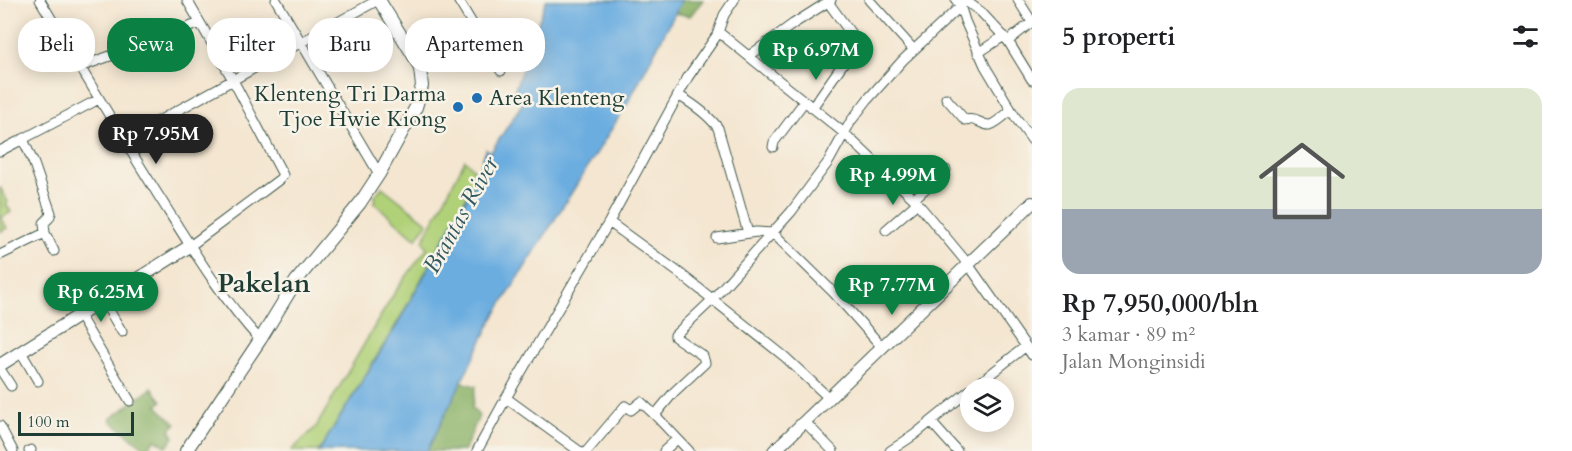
<!DOCTYPE html>
<html lang="id">
<meta charset="utf-8">
<style>
:root{--surface:#fff;--page:#f6f6f6;--text:#202124;--muted:#757577;--line:#e0e0e0;--accent:#0b8043}
body{margin:0;font-family:Cardo,serif;background:var(--page);color:var(--text);height:100vh;display:flex;flex-direction:column;font-size:22px;white-space:nowrap}
*{box-sizing:border-box;margin:0}
p{font-size:20px;color:var(--muted)}
.icon{flex:none;width:33px;height:33px;fill:none;stroke:currentColor;stroke-width:2;stroke-linecap:round;stroke-linejoin:round}
.map{position:relative;flex:1;overflow:hidden}
.drawer{display:flex;flex-direction:column;background:var(--surface);width:540px}
.drawer>*{flex:none}
.hud{position:absolute;left:18px;top:18px;width:570px;height:54px;display:flex;gap:12px}
.controls{position:absolute;left:960px;top:378px;display:grid;gap:12px}
.controls a{display:grid;place-items:center;width:54px;height:54px;border-radius:50%;background:var(--surface);box-shadow:0 3px 15px #0003;font-size:30px}
.scale{position:absolute;left:18px;bottom:15px;width:116px;box-sizing:border-box;padding-left:6px;border:3px solid #1f3d34;border-top:0;font-size:16px;line-height:21px;white-space:nowrap;color:#1f3d34;-webkit-text-stroke:4px #f7f3e8;paint-order:stroke}
.price{position:absolute;translate:-50% -51px;padding:0 14px;border-radius:21px;background:var(--accent);color:#fff;font-size:20px;line-height:39px;filter:drop-shadow(0 2px 3px #0008)}
.price::after{content:'';position:absolute;left:50%;top:36px;width:18px;height:14px;margin-left:-9px;background:inherit;clip-path:polygon(0 0,100% 0,50% 100%)}
.price.current{background:#222;color:#fff}
ul{padding:0;list-style:none}
li{display:grid;align-content:center;gap:12px;height:318px;padding:0 30px}
li+li{border-top:2px solid var(--line)}
li span{display:grid;place-items:center;height:186px;border-radius:18px;color:#555}
li>.icon{margin-inline-start:auto}
span .icon{width:108px;height:108px;fill:#fffc;stroke-width:1}
li b{font-size:26px}
h2{display:flex;justify-content:space-between;align-items:center;height:72px;padding:0 30px;font-size:26px}
.chip{padding:0 21px;border-radius:24px;background:var(--surface);box-shadow:0 3px 15px #0003;font-size:21px;line-height:54px}
.chip.current{background:var(--accent);color:#fff}
main{display:flex;flex:1;min-height:0}
.map>svg:first-child{display:block}
</style>
<main>
<div class="map">
<svg width="1032" height="451" viewBox="0 0 1032 451">
<rect width="100%" height="100%" fill="#f7f3e8"/>
<filter id="ink" filterUnits="userSpaceOnUse"><feTurbulence type="fractalNoise" baseFrequency=".0167" numOctaves="2"/><feDisplacementMap in="SourceGraphic" scale="12" xChannelSelector="R" yChannelSelector="G"/><feConvolveMatrix kernelMatrix="1 2 1 2 8 2 1 2 1" color-interpolation-filters="sRGB"/></filter>
<filter id="wash" filterUnits="userSpaceOnUse"><feTurbulence type="fractalNoise" baseFrequency=".008" numOctaves="4" result="noise"/><feDisplacementMap in="SourceGraphic" scale="24" xChannelSelector="R" yChannelSelector="G"/><feGaussianBlur stdDeviation="1.35" result="paint"/><feColorMatrix in="noise" values="0 0 0 0 0 0 0 0 0 0 0 0 0 0 0 0 0 1.4 0 .05"/><feComposite in="paint" operator="in"/></filter>
<g filter="url(#wash)">
<rect width="100%" height="100%" fill="#f4e6d0"/>
<path fill="#b1d179" stroke="#688756" stroke-width="1.5" d="M465,160L479,175L396,325L319,451H291L316,427L377,322L395,292L427,248L423,241Z
M0,187L8,202L6,204L11,212L1,218L7,228L0,232Z
M382,187L428,223L416,239L373,202L376,199L374,197Z"/>
<path fill="#8cb369" stroke="#56784e" stroke-width="1.5" d="M682,0H703L690,16L674,13Z
M462,381L467,384L476,386L472,408L479,416L464,451H427Z
M152,388L162,401L157,406L176,424L170,430L174,437L167,447L155,439L147,450L112,422L110,419Z"/>
<path fill="#6cade0" stroke="#46758a" stroke-width="1.5" d="M546,0H682L626,106L493,318L427,451H319L397,325L479,175L481,164L486,149L491,152L524,101L514,92Z"/>
</g>
<g filter="url(#ink)">
<g fill="none" stroke-linecap="round" stroke-linejoin="round">
<defs>
<path id="minor" d="M40,0C80,66 119,133 160,198C191,247 221,297 260,340
M187,0L233,80L283,175L280,179L190,246
M276,0L379,174
M458,0L501,71
M869,0L914,50
M956,0L960,5L965,21L985,66L1016,118L1032,140
M1018,0L1032,22
M717,35L724,15L734,0
M1008,41L1032,22
M978,53L1004,36
M749,56L793,24L831,0
M80,67L200,23
M678,95C693,104 708,114 718,128L748,233
M946,98L965,120C977,117 982,126 990,125C997,123 1006,114 1011,110
M812,108L847,58L860,46L828,2
M124,140L378,0
M773,147L774,142L804,102
M0,151L23,139
M914,199L946,170
M609,222L682,275L785,357L829,398
M886,230L917,203
M45,233L54,251
M717,238L756,232L773,233L834,293L882,347
M0,255L45,233L44,223L49,218L51,213L34,164L23,139L99,99
M103,300L122,332
M79,315L130,401
M21,352L38,381
M0,369L11,386
M973,388L1026,346
M506,398L579,451
M804,421L833,451
M931,422L957,451
M0,426L13,451
M29,451L31,450
M477,451L506,398L609,222L688,77L717,35L721,34L844,133L914,199L968,264L1032,355
M587,451L625,406L631,410L641,402L655,415
M664,451L677,439
M689,451L655,415L674,392L705,363L703,356L675,337V335L709,303L791,212L829,161L851,121L868,99L903,60L966,1L981,12L1008,41L1032,80
M890,451L914,435L970,390"/>
<path id="major" d="M0,365L190,246
M186,451L260,340L296,281L360,203L379,174L416,107L422,86L420,69L415,58L379,0
M774,451L1032,203"/>
</defs>
<use href="#minor" stroke="#3f564b" stroke-width="11"/>
<use href="#major" stroke="#3f564b" stroke-width="14"/>
<use href="#minor" stroke="#fff" stroke-width="9"/>
<use href="#major" stroke="#fff" stroke-width="12"/>
</g>
</g>
<g fill="#1f6fb2" stroke="#f7f3e8" stroke-width="2">
<circle cx="477" cy="98" r="6"/>
<circle cx="458" cy="107" r="6"/>
</g>
<g text-anchor="middle" dominant-baseline="central" stroke-width="5" stroke-linejoin="round" paint-order="stroke">
<g font-size="22" fill="#1f3d34" stroke="#f7f3e8" text-anchor="end">
<text x="446" y="94">Klenteng Tri Darma<tspan x="446" dy="25">Tjoe Hwie Kiong</tspan></text>
<text x="489" y="98" text-anchor="start">Area Klenteng</text>
</g>
<g font-size="24" font-style="italic" fill="#32595f" stroke="#f7f3e8">
<text transform="translate(461 215) rotate(-61)">Brantas River</text>
</g>
<g font-size="26" font-weight="bold" fill="#1f3d34" stroke="#f7f3e8">
<text x="264" y="283">Pakelan</text>
</g>
</g>
</svg>
<div class="controls">
<a><svg class="icon" aria-label="layers" viewBox="0 0 24 24"><path d="M12 4l9 5-9 5-9-5zM3 14l9 5 9-5"/></svg></a>
</div>
<div class="scale">100 m</div>
<b class="price" style="left:816px;top:81px">Rp 6.97M</b>
<b class="price current" style="left:156px;top:165px">Rp 7.95M</b>
<b class="price" style="left:893px;top:206px">Rp 4.99M</b>
<b class="price" style="left:892px;top:316px">Rp 7.77M</b>
<b class="price" style="left:101px;top:323px">Rp 6.25M</b>
<div class="hud">
<a class="chip">Beli</a>
<a class="chip current">Sewa</a>
<a class="chip">Filter</a>
<a class="chip">Baru</a>
<a class="chip">Apartemen</a>
</div>
</div>
<section class="drawer">
<h2>5 properti<svg class="icon" aria-label="filters" viewBox="0 0 24 24"><path d="M4 7h16M4 17h16"/><circle cx="9" cy="7" r="2"/><circle cx="15" cy="17" r="2"/></svg></h2>
<ul>
<li><span style="background:linear-gradient(#dfe7d0 65%,#9aa5b1 0)"><svg class="icon" aria-label="home" viewBox="0 0 24 24"><path d="M3 11l9-7 9 7M6 9v11h12V9"/></svg></span><div><b>Rp 7,950,000/bln</b><p>3 kamar · 89 m²</p><p>Jalan Monginsidi</p></div></li>
</ul>
</section>
</main>
